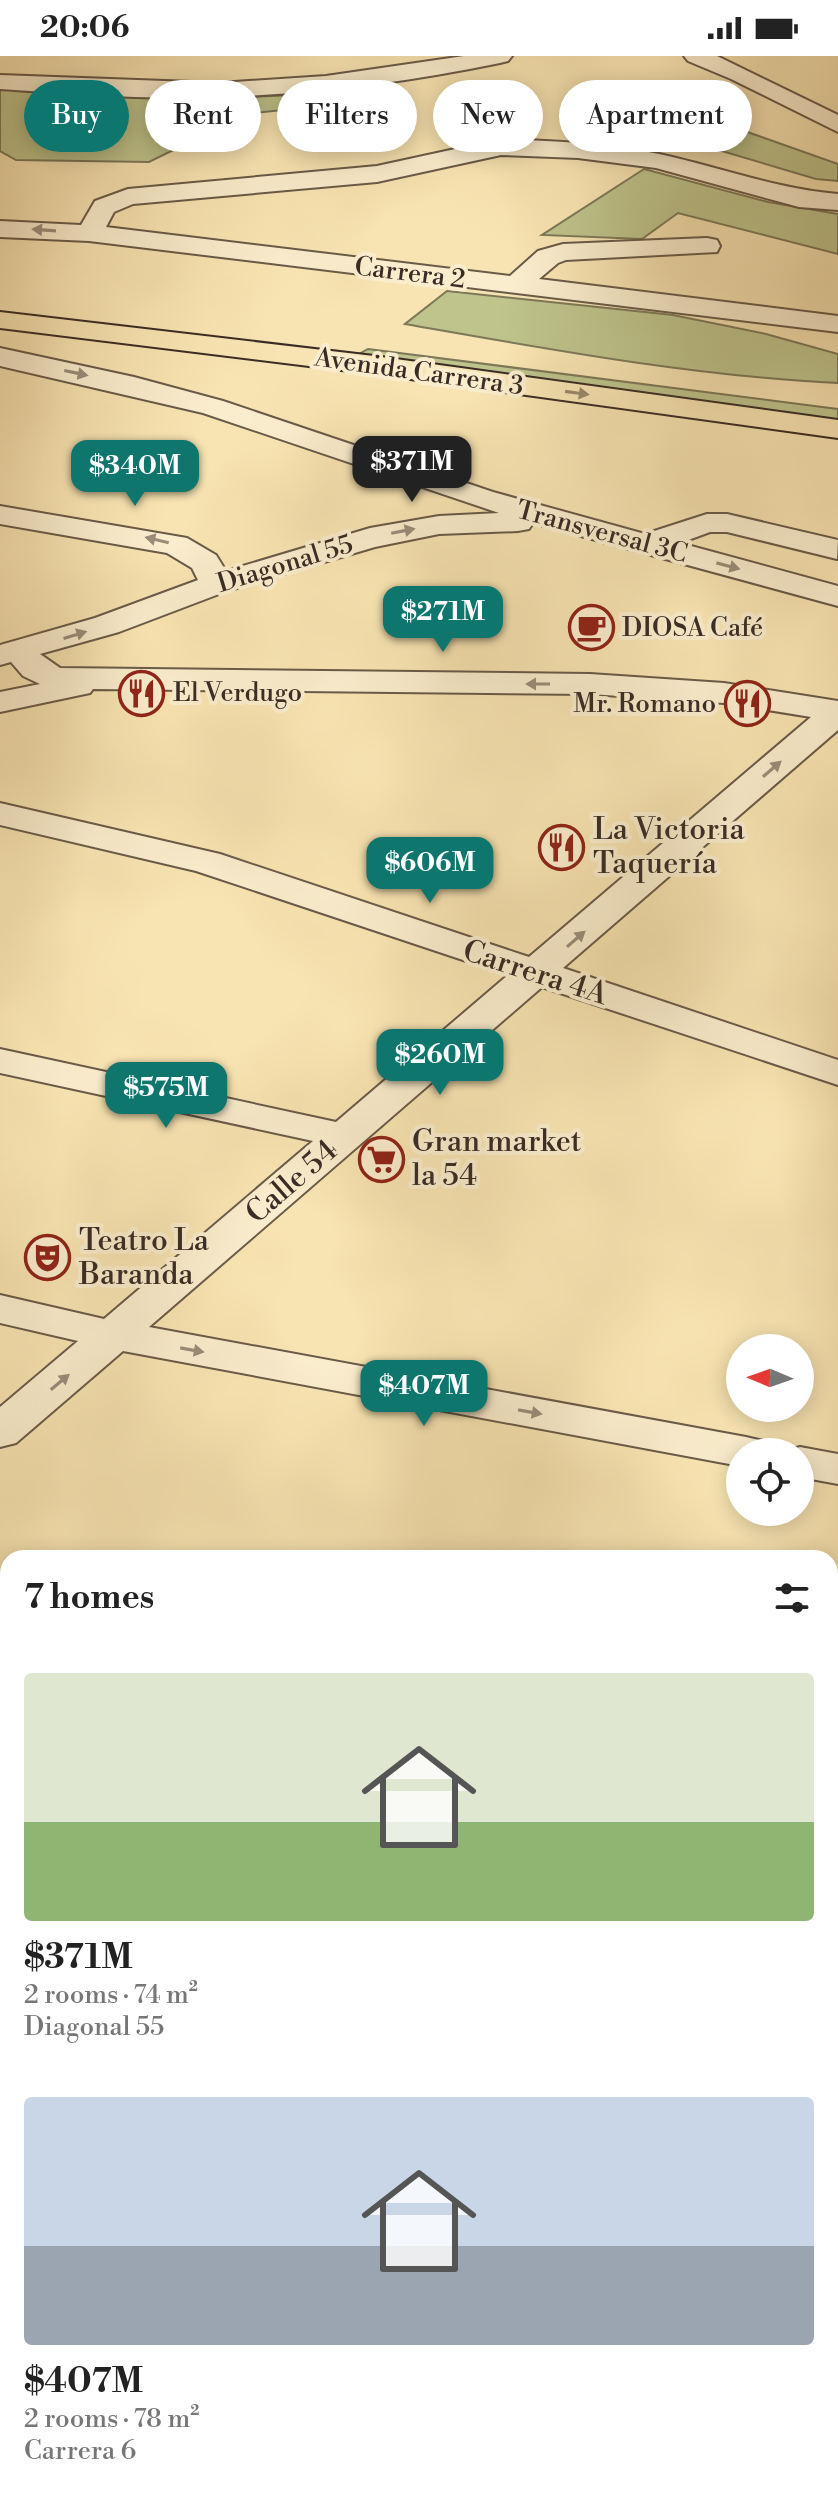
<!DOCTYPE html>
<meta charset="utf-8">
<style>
:root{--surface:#fff;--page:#f6f6f6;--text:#222;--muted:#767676;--accent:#0f766e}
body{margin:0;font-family:"Libre Bodoni",serif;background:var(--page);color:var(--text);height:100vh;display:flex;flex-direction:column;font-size:30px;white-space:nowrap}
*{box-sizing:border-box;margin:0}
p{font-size:26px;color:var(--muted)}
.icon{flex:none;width:44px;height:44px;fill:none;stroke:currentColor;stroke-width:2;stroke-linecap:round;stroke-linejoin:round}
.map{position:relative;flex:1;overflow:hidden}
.panel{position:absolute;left:0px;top:1494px;width:838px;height:960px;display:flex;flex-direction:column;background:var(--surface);border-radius:24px 24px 0 0;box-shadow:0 4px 20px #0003}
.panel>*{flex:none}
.banner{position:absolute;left:24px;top:24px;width:790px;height:72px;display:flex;gap:16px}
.needle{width:52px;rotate:272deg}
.fabs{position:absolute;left:726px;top:1278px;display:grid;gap:16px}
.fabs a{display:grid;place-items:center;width:88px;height:88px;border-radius:50%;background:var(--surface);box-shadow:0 4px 20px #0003;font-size:40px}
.price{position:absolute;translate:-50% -68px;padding:0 18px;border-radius:16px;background:var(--accent);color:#fff;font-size:26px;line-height:52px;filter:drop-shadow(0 2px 4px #0008)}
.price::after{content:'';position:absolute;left:50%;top:48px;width:24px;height:18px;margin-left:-12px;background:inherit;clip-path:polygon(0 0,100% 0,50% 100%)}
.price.current{background:#222;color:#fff}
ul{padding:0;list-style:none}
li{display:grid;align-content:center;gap:16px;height:424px;padding:0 24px}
li span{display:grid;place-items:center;height:248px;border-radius:8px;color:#555}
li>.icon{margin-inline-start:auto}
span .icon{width:144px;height:144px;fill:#fffc;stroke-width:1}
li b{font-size:34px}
h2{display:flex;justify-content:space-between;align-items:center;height:96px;padding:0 24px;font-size:34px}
.chip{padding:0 28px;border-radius:36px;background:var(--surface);box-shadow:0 4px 20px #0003;font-size:28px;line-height:72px}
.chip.current{background:var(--accent);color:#fff}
.status{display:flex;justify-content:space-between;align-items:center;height:56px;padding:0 40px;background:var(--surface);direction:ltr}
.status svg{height:22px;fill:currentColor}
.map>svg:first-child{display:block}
</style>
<div class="status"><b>20:06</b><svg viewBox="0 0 49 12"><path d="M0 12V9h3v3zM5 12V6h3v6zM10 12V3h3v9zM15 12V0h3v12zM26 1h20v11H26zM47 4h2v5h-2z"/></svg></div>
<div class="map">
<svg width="838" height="2454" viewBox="0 0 838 2454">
<rect width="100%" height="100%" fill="#f8e4b2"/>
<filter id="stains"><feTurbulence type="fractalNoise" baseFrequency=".0025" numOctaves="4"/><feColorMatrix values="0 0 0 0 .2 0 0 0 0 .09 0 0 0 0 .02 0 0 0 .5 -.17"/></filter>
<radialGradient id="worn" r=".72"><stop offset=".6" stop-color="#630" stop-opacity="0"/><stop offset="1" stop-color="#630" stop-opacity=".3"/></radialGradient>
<path fill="#bec48c" stroke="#7c7859" stroke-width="2" d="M0,33L229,42L314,38L322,50L243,58L230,71L206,78L149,106L16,104L0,95Z
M739,73L838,108V125L816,123L698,88Z
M644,113L768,146L838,158V198L678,157L642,183L542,179Z
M447,235L673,259L766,278L838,298V327C693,320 548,293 405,268Z
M368,293L838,353V364L359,298Z"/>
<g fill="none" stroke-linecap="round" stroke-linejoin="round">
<defs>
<path id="minor" d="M464,0H512L508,5L500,7C408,26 315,38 220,41C147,44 73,38 0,33V19L220,27L326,20Z
M684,0H717L838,59V76L731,23L688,5Z
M501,83C554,85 607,87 659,98C720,111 776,133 838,138V154L799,151L656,112L578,102L501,99L377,126L133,148L114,156L106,171L510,220L538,195L563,188L707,182L717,184L720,190L717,196L566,204L558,207L539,223L838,260V276L89,185L0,181V165L81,169L95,145L128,133L377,110Z
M0,292L134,321L223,345L493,436L645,478L707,458H727L838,484L837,503L727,476H710L680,487L838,530V550L533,467L529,473L518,475L439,478L375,491L227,535L119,576L40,598L60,612L590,618L724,627L838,645V674L563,912L838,1004V1029L542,931L149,1271L746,1381L763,1385L769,1396H740V1410L123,1295L16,1387L0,1391V1351L78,1285L0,1267V1239L104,1263L313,1085L0,1017V993L336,1066L508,919L196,815L0,769V747L220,798L529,901L811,661L724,647L590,638L93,633L90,637L0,656V636L40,628L23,620L11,606L0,609V589L95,562L198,524L192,512L167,497L0,468V450L187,482L216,499L226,515L370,472L439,460L499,457L203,357L0,310Z
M800,1391L838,1398V1428L800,1421V1396H783Z
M8,2041V2097L0,2100V2043Z
M0,2260L8,2262V2315L0,2313Z
M360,2446H440L444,2454H364Z"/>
<path id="major" d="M0,256L374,300L838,364V382L374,318L0,272Z
M838,1529V1586L830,1588V1531Z
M0,1591L8,1592V1628L0,1627Z
M0,1676L8,1677V1715L0,1714Z
M830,1756L838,1758V1798L830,1796Z
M830,1858L838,1861V1967L830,1970Z
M508,2446H572L568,2454H504Z
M652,2446H716L714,2454H650Z"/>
</defs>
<use href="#minor" stroke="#695a49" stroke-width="4"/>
<use href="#major" stroke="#392c26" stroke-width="4"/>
<path stroke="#392c26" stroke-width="3" stroke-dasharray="4 2" stroke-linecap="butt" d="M341,62L355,84"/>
<use href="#minor" fill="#faedcd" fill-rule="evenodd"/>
<use href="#major" fill="#f8e4b2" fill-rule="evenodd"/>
</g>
<defs><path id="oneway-solid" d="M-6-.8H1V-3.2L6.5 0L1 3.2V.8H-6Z" transform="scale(2)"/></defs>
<g fill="#9a8c7a">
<use href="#oneway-solid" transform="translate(44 174) rotate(-176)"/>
<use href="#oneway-solid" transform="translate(76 317) rotate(12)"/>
<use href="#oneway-solid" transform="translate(403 475) rotate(-11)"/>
<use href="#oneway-solid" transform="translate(157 484) rotate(-167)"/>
<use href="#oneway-solid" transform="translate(728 510) rotate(15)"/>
<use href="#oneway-solid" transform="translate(75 579) rotate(-17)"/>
<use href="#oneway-solid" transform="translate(538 628) rotate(-180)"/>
<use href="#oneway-solid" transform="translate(772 713) rotate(-41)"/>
<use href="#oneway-solid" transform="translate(576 883) rotate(-41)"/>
<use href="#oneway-solid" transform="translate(192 1294) rotate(10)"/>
<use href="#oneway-solid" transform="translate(60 1326) rotate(-40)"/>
<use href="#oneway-solid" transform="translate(530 1356) rotate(10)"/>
</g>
<use fill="#98886c" href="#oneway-solid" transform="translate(577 337) rotate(8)"/>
<defs>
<symbol id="cafe-ring" viewBox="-11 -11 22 22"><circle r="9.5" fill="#faedcd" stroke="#8f2418" stroke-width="1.5"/><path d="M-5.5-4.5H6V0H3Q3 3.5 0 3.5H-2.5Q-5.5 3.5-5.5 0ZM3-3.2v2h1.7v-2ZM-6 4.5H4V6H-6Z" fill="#8f2418"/></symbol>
<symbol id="restaurant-ring" viewBox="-11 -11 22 22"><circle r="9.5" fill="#faedcd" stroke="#8f2418" stroke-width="1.5"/><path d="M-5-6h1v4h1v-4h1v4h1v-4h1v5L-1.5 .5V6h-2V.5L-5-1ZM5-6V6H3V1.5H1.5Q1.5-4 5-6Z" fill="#8f2418"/></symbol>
<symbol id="supermarket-ring" viewBox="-11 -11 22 22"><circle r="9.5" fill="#faedcd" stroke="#8f2418" stroke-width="1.5"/><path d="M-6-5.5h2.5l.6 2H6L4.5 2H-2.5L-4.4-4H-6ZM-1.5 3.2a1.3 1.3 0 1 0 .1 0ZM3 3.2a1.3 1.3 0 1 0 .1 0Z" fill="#8f2418"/></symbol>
<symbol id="theatre-ring" viewBox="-11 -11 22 22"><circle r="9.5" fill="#faedcd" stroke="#8f2418" stroke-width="1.5"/><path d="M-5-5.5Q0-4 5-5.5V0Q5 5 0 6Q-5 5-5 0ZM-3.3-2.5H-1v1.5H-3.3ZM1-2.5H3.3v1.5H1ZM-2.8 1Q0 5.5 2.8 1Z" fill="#8f2418"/></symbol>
</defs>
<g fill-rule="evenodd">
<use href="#cafe-ring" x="566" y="546" width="51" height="51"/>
<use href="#restaurant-ring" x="116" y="612" width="51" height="51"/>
<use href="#restaurant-ring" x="722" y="622" width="51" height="51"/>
<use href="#restaurant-ring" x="536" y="766" width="51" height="51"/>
<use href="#supermarket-ring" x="356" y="1078" width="51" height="51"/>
<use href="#theatre-ring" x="22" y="1176" width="51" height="51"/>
</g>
<g text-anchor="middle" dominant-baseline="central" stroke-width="8" stroke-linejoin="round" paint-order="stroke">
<g font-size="26" fill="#392c26" stroke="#faedcd">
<text transform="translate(410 217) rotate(7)">Carrera 2</text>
<text transform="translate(419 316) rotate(8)">Avenida Carrera 3</text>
<text transform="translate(602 476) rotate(15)">Transversal 3C</text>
<text transform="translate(285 508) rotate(-17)">Diagonal 55</text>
</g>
<g font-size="26" fill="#392c26" stroke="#faedcd" text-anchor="start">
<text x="622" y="572">DIOSA Café</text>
<text x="173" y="637">El Verdugo</text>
<text x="716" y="648" text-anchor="end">Mr. Romano</text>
</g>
<g font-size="30" fill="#392c26" stroke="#faedcd" text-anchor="start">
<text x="593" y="774">La Victoria<tspan x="593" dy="34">Taquería</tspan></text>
<text x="412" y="1086">Gran market<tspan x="412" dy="34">la 54</tspan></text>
<text x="79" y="1185">Teatro La<tspan x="79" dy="34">Baranda</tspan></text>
</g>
<g font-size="30" fill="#392c26" stroke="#faedcd">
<text transform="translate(535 917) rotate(18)">Carrera 4A</text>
<text transform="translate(292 1126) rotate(-41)">Calle 54</text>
</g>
</g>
<rect width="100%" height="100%" filter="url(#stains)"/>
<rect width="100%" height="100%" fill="url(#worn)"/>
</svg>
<div class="fabs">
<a><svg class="needle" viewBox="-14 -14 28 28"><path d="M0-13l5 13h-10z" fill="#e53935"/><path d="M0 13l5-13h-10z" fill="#767676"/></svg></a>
<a><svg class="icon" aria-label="locate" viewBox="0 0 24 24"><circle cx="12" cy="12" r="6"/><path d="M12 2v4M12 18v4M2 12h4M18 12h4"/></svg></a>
</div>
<b class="price current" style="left:412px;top:448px">$371M</b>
<b class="price" style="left:135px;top:452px">$340M</b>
<b class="price" style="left:443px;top:598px">$271M</b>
<b class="price" style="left:430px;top:849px">$606M</b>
<b class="price" style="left:440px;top:1041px">$260M</b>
<b class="price" style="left:166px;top:1074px">$575M</b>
<b class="price" style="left:424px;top:1372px">$407M</b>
<div class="banner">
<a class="chip current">Buy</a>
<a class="chip">Rent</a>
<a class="chip">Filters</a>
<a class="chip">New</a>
<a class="chip">Apartment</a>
</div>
<section class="panel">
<h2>7 homes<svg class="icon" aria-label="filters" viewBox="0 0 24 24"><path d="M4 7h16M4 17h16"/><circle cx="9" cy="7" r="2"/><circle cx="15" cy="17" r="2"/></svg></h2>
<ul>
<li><span style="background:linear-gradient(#dfe7d0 60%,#8fb573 0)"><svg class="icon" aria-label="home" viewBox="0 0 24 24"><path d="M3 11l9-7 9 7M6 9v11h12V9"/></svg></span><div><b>$371M</b><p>2 rooms · 74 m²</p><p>Diagonal 55</p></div></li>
<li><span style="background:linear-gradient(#c9d6e8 60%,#9aa5b1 0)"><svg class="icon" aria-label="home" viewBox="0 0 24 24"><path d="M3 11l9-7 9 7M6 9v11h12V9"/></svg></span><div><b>$407M</b><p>2 rooms · 78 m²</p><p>Carrera 6</p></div></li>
</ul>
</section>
</div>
